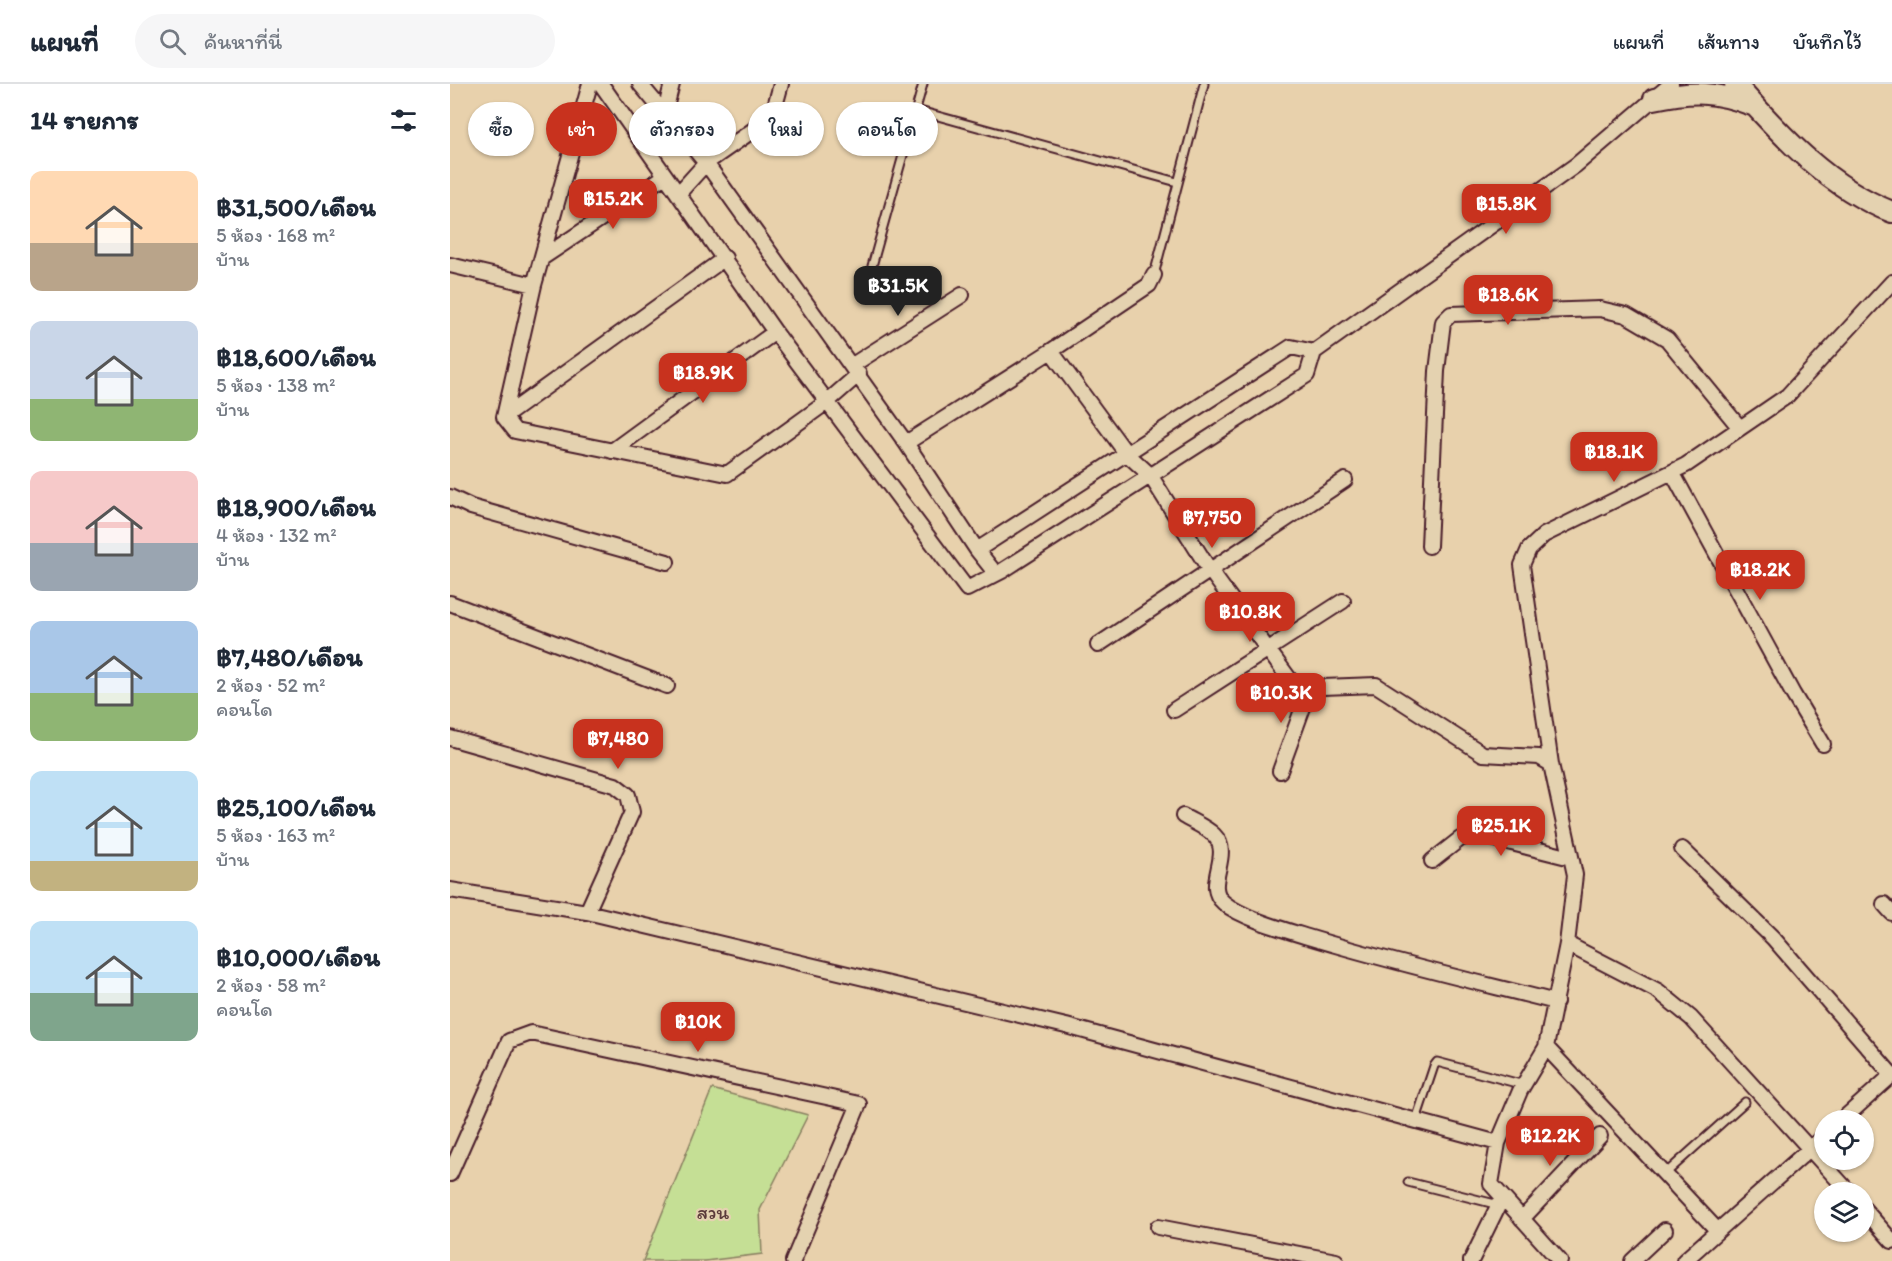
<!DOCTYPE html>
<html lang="th">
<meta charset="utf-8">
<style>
:root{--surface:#fff;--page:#f6f6f7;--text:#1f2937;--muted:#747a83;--line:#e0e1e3;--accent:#c8321e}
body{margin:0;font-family:Itim,"Playpen Sans Thai",sans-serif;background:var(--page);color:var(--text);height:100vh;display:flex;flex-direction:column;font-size:22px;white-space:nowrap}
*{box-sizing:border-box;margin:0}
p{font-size:20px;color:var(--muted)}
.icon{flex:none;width:33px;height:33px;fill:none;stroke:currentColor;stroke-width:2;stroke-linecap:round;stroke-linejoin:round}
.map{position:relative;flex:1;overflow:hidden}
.panel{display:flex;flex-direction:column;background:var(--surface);width:450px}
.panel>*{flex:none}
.banner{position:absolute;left:18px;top:18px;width:570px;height:54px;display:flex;gap:12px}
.tools{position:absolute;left:1364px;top:1026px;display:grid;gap:12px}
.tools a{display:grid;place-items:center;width:60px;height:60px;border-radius:50%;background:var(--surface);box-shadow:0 2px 4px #0004;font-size:30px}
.price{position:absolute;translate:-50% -51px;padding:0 14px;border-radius:12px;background:var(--accent);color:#fff;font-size:20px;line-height:39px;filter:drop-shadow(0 2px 3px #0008)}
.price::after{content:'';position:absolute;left:50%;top:36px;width:18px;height:14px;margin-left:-9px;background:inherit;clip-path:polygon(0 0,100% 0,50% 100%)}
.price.current{background:#222;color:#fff}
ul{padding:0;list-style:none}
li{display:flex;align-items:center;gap:18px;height:150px;padding:0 30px}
li span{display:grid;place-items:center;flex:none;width:168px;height:120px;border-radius:12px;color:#555}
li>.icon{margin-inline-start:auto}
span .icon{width:72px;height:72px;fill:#fffc;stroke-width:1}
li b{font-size:26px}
h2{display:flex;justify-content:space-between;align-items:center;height:72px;padding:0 30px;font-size:26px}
.pill{padding:0 21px;border-radius:27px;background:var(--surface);box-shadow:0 2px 4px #0004;font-size:21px;line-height:54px}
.pill.current{background:var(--accent);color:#fff}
header{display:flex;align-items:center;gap:36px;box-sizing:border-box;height:84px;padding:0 30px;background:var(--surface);border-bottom:2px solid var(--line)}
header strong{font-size:28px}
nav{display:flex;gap:33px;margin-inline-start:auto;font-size:21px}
.search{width:420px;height:54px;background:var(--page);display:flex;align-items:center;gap:15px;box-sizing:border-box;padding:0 21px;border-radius:33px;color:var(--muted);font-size:22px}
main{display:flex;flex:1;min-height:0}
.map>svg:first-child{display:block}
</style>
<header>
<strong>แผนที่</strong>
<div class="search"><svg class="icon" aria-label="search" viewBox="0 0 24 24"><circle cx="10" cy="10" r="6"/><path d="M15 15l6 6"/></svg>ค้นหาที่นี่</div>
<nav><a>แผนที่</a><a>เส้นทาง</a><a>บันทึกไว้</a></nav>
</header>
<main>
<section class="panel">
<h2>14 รายการ<svg class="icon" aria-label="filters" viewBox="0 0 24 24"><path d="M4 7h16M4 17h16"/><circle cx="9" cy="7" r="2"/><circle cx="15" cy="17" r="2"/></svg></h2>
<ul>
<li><span style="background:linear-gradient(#ffd9b3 60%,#b9a48a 0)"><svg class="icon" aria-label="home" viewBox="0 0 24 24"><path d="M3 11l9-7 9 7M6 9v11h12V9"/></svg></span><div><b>฿31,500/เดือน</b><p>5 ห้อง · 168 m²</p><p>บ้าน</p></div></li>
<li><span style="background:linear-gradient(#c9d6e8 65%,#8fb573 0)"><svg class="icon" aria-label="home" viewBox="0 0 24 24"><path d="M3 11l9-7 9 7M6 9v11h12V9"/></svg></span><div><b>฿18,600/เดือน</b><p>5 ห้อง · 138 m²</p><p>บ้าน</p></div></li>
<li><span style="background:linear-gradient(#f6c9c9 60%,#9aa5b1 0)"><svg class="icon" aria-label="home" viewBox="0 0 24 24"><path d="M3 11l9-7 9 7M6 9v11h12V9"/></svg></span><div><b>฿18,900/เดือน</b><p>4 ห้อง · 132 m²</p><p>บ้าน</p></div></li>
<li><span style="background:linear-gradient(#a9c7e8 60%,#8fb573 0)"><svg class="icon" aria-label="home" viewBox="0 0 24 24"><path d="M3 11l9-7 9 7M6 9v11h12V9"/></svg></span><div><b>฿7,480/เดือน</b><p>2 ห้อง · 52 m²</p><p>คอนโด</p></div></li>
<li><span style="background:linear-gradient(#bfe0f5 75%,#c2b280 0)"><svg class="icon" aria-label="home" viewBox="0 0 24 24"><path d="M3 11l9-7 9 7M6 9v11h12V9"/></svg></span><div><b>฿25,100/เดือน</b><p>5 ห้อง · 163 m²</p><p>บ้าน</p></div></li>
<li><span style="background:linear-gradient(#bfe0f5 60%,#7fa58c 0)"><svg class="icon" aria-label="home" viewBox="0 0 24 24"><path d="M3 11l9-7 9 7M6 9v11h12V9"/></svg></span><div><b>฿10,000/เดือน</b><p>2 ห้อง · 58 m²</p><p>คอนโด</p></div></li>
</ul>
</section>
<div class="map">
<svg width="1442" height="1177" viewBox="0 0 1442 1177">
<rect width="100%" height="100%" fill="#e8d1ac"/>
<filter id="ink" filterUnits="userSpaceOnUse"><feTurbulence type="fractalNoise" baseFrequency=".0167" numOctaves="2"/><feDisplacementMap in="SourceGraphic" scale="12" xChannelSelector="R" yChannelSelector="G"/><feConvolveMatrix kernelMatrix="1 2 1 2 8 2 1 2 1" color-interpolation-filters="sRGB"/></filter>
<g filter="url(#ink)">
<path fill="#c5df95" stroke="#887f60" stroke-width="1.5" d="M262,1005L358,1031L310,1126L312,1170L255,1177H193Z"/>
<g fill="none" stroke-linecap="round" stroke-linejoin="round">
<defs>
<path id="lane" d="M466,26L727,98
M422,182L473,0
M704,191L754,0
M966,1036L984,982L987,978L1074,1001
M1215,1090L1295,1018
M958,1098L1049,1121"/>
<path id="street" d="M140,0L84,201L54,333L65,347L277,390L377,318L409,290
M151,0L325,248L517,505L552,487L857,291L864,268L841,263L527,466
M190,0L256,79L228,110
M331,0L322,33L256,79L456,359
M214,31L222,0
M92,174L215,92
M0,181L84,201
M601,267L699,201L704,191
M864,268L1126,81L1221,0
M401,282L512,211
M54,333L275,174
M162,367L325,248
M1222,388L1343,610L1373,660
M0,413L21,423L217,478
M979,462L987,287L993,238L1001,230L1150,225L1176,231L1217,255L1290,344
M546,490L527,466L456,359L601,267L676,369L700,391L759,485L846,604L926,601L1033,670L1089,673L1101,680L1125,791L1117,860L1096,963L1070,1007L1048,1059L1041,1100L1110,1177
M0,519L217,602
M648,561L895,396
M724,626L893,517
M0,654L165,701L178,711L182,728L137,828
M1101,680L1072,481L1079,465L1094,451L1236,381L1337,312L1442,198
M830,687L860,604
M733,732C743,738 756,743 764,751C784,771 752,801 774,819C792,834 835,846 858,853C940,878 1023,897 1106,918
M1232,765L1323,854L1442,991L1392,1036
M982,777L1010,755L1026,750L1121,774
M0,806L137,828L616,942L1048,1059
M1434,820L1442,829
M1117,860L1208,907L1241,934L1399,1108
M1096,963L1267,1146
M0,1090L59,957L81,949L409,1020L343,1177
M1413,1124L1442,1157
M1072,1135L1150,1052
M708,1143L886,1177
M1021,1177L1052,1114
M1182,1177L1215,1146
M1234,1177L1374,1052"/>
<path id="secondary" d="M1285,0C1331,51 1377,103 1442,128
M1204,15C1242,7 1265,7 1302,21"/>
</defs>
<use href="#lane" stroke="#4a1f2b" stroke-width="11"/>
<use href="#street" stroke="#4a1f2b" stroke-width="18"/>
<use href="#secondary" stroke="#4a1f2b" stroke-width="24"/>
<use href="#lane" stroke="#e4d2b0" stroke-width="7"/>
<use href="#street" stroke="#e4d2b0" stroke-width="14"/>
<use href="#secondary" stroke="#e4d2b0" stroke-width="20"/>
</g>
</g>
<g text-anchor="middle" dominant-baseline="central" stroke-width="4.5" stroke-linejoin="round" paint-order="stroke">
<g font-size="20" fill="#5c3c3b" stroke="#e4d2b0">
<text x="263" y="1128">สวน</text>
</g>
</g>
</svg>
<div class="tools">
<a><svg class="icon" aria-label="locate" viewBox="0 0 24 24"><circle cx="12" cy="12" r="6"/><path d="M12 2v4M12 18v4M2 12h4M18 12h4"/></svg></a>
<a><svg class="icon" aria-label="layers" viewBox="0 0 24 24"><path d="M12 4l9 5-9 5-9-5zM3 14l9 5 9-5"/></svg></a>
</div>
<b class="price" style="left:163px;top:146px">฿15.2K</b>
<b class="price" style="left:1056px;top:151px">฿15.8K</b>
<b class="price current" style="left:448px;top:233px">฿31.5K</b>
<b class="price" style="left:1058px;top:242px">฿18.6K</b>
<b class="price" style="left:253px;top:320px">฿18.9K</b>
<b class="price" style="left:1164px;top:399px">฿18.1K</b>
<b class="price" style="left:762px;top:465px">฿7,750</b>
<b class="price" style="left:1310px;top:517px">฿18.2K</b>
<b class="price" style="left:800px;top:559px">฿10.8K</b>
<b class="price" style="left:831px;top:640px">฿10.3K</b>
<b class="price" style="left:168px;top:686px">฿7,480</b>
<b class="price" style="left:1051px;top:773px">฿25.1K</b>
<b class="price" style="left:248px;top:969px">฿10K</b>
<b class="price" style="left:1100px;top:1083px">฿12.2K</b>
<div class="banner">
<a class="pill">ซื้อ</a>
<a class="pill current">เช่า</a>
<a class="pill">ตัวกรอง</a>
<a class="pill">ใหม่</a>
<a class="pill">คอนโด</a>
</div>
</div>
</main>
